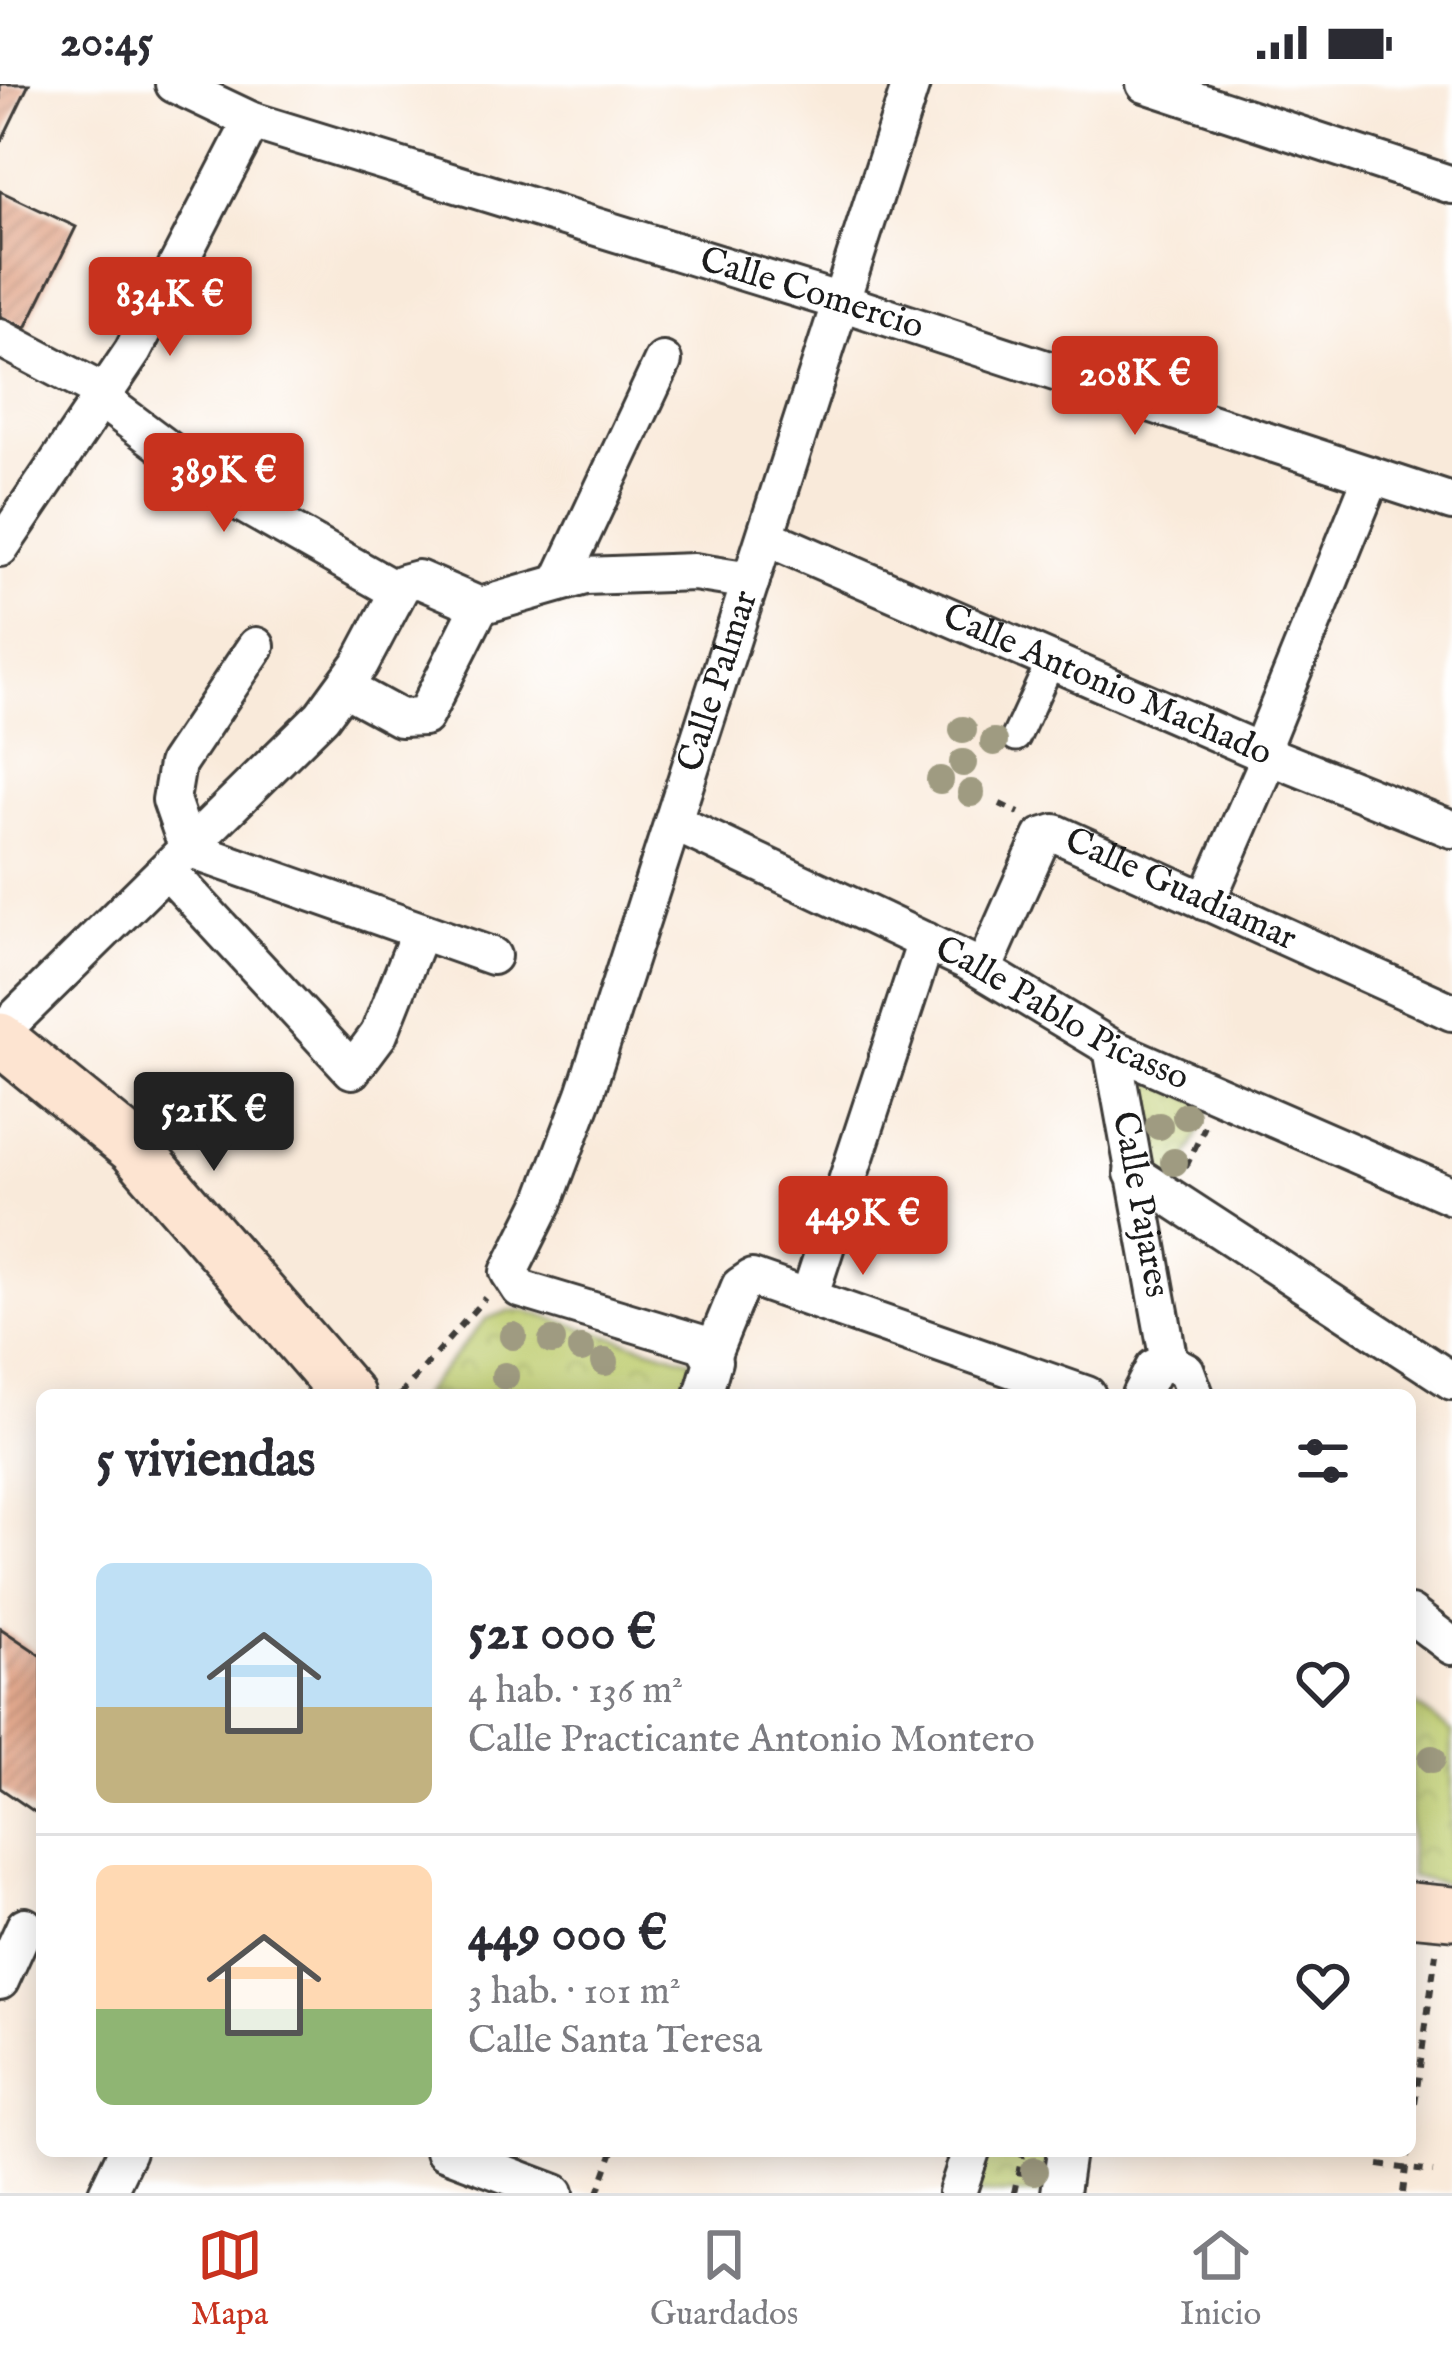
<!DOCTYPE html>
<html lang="es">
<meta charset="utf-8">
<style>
:root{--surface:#fff;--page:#f7f7f7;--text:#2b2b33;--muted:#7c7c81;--line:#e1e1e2;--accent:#c8321e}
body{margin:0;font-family:"IM FELL English",serif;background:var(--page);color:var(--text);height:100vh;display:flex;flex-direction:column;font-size:45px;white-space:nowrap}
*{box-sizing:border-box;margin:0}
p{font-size:39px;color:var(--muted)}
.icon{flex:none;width:66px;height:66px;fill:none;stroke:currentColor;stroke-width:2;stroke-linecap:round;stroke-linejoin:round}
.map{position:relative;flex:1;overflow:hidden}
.drawer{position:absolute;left:36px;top:1305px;width:1380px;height:768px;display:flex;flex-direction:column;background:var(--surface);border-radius:18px;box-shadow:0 6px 30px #0003}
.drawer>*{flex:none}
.price{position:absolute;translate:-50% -102px;padding:0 27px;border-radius:12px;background:var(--accent);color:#fff;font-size:39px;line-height:78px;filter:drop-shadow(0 3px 6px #0008)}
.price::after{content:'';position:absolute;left:50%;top:72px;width:36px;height:27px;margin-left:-18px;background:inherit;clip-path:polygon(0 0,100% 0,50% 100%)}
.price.on{background:#222;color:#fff}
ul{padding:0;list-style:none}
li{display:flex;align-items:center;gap:36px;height:300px;padding:0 60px}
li+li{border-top:3px solid var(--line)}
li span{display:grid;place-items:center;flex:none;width:336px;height:240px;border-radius:18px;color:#555}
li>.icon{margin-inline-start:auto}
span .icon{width:144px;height:144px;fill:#fffc;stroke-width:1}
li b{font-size:51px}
h2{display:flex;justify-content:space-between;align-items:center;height:144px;padding:0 60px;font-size:51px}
.status{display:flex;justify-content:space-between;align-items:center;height:84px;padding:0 60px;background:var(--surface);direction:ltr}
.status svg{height:33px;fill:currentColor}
.tabs{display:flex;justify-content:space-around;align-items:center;height:168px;border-top:3px solid var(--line);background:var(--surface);font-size:33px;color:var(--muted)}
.tabs a{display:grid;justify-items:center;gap:6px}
.tabs .on{color:var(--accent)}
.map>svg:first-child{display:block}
</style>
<div class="status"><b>20:45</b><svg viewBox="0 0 49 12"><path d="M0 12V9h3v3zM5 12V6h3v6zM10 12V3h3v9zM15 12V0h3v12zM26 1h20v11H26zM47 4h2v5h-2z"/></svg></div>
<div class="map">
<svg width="1452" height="2109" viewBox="0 0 1452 2109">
<defs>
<pattern id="park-crowns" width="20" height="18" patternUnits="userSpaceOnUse" patternTransform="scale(3)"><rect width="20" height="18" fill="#becc6e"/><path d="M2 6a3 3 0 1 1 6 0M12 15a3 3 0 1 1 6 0" fill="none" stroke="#a3af5f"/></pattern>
<pattern id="building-hatch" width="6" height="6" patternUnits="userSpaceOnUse" patternTransform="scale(3)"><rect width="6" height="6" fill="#e2a98e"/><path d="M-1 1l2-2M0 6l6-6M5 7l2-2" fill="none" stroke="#c1917a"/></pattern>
</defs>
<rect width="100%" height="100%" fill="#fff"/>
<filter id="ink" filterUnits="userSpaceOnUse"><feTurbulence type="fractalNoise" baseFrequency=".00833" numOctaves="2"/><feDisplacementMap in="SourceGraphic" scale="24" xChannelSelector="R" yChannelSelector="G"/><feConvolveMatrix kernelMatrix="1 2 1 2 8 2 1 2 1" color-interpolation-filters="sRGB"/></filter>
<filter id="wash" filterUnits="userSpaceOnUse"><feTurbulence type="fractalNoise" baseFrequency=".004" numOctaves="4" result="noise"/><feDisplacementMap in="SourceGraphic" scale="48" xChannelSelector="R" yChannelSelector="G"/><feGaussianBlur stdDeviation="2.7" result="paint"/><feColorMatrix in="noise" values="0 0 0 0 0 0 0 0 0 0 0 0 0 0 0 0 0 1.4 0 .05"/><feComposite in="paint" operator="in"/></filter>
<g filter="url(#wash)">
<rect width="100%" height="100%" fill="#f9eada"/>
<path fill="url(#park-crowns)" stroke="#6d7445" stroke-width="3" d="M1141,993L1211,1022L1174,1103L1152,1086L1136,997Z
M509,1227H527L693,1277L680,1311H421L486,1235Z
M1410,1617L1452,1648V1802L1410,1792Z
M987,2067H1048L1042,2109H971Z"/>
<g id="blocks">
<path fill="url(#building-hatch)" d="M0,0H29L0,60Z
M0,107L76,143L26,244L0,232Z
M0,1544L42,1572V1733L0,1704Z"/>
</g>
</g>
<g filter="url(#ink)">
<use href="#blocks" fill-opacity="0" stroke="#3d3b38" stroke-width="3"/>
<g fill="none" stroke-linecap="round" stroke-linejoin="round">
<defs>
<path id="pedestrian" d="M1016,653L1051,577"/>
<g id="minor">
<path id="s1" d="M174,0L252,37L841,218L1452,418"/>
<path d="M1145,0L1452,101"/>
<path d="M0,254L104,309"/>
<path d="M101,315L234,415L397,507"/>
<path id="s2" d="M766,453L1270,672L1452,745"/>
<path d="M0,464L133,267L252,37"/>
<path d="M559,499L663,277"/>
<path d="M480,522L585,492L694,488L751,497"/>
<path d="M256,562L177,680L171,716L188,765L492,872"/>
<path d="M345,604L400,634L424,633L480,522"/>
<path d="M1260,668L1372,392"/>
<path id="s3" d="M675,739L967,877L1112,964L1452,1112"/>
<path d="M167,786L352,986L379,950L420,847"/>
<path d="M1206,818L1270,672"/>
<path id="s4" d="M983,886L1042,753L1055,749L1452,928"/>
<path d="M0,949L322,632L360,580L403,499L418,495L480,522"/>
<path id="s5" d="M1112,964L1169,1278"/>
<path d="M1133,1089L1452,1297"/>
<path d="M809,1213L926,857"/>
<path d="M712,1270L740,1202L752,1194L1087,1311"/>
<path id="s6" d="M703,1311L713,1277L703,1260L520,1205L509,1188L544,1118L585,1010L911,0"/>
<path d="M1140,1311L1154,1284L1169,1278L1186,1287L1195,1311"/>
<path d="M1410,1530L1452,1562"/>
<path d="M0,1897L25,1842"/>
<path d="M444,2067L555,2109"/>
<path d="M107,2109L127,2067"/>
<path d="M957,2109L971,2067"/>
<path d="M1060,2109L1066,2067"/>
</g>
<path id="secondary" d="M0,955L134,1064L348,1311
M1410,1825L1452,1829"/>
</defs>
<use href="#pedestrian" stroke="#3d3b38" stroke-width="33"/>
<use href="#minor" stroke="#3d3b38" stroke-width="42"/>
<use href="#secondary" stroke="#3d3b38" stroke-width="57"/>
<path stroke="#3d3b38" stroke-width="6" stroke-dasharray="9 9" stroke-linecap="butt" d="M1000,720L1019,729
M1186,1083L1206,1040
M400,1311L485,1214
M1410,2055L1436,1869
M1379,2081L1433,2088
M598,2109L613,2067
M1014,2109L1023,2067
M1403,2109L1408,2067"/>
<use href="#pedestrian" stroke="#fff" stroke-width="27"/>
<use href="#minor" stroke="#fff" stroke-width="36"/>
<use href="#secondary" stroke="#fde4d1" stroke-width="51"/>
</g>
<g fill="#9f9b81">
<circle cx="963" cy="646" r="14"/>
<circle cx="994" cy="658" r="14"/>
<circle cx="963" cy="679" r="14"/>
<circle cx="940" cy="696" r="14"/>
<circle cx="971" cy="709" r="14"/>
<circle cx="1186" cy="1032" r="14"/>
<circle cx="1159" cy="1042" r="14"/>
<circle cx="1174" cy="1078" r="14"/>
<circle cx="513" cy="1252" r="14"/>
<circle cx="552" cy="1257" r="14"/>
<circle cx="581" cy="1265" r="14"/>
<circle cx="605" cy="1278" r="14"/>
<circle cx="505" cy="1292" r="14"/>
<circle cx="1432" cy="1675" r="14"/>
<circle cx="1034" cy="2087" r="14"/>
</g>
</g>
<g text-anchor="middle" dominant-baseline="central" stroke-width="12" stroke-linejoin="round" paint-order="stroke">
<g font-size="36" fill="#1c1c1c" stroke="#fff">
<text stroke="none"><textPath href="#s1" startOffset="672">Calle Comercio</textPath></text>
<text stroke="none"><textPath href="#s6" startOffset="894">Calle Palmar</textPath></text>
<text stroke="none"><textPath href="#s2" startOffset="372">Calle Antonio Machado</textPath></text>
<text stroke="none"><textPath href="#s4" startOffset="297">Calle Guadiamar</textPath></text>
<text stroke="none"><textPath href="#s3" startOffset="432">Calle Pablo Picasso</textPath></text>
<text stroke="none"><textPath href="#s5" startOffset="159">Calle Pajares</textPath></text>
</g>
</g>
</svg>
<b class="price" style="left:170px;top:275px">834K €</b>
<b class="price" style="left:1135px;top:354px">208K €</b>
<b class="price" style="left:224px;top:451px">389K €</b>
<b class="price on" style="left:214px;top:1090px">521K €</b>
<b class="price" style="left:863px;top:1194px">449K €</b>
<section class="drawer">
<h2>5 viviendas<svg class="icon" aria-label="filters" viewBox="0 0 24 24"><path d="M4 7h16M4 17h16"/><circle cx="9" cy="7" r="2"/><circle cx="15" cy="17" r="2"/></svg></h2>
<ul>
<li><span style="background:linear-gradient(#bfe0f5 60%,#c2b280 0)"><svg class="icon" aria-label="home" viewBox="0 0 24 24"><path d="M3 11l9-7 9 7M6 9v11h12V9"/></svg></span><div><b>521 000 €</b><p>4 hab. · 136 m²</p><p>Calle Practicante Antonio Montero</p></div><svg class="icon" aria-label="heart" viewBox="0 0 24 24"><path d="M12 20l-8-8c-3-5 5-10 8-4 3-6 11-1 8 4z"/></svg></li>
<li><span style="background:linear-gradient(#ffd9b3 60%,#8fb573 0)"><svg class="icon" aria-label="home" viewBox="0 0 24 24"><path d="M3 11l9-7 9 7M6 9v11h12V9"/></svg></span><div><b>449 000 €</b><p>3 hab. · 101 m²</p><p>Calle Santa Teresa</p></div><svg class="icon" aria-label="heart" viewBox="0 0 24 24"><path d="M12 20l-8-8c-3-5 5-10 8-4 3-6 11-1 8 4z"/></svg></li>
</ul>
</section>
</div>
<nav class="tabs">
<a class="on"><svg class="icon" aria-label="map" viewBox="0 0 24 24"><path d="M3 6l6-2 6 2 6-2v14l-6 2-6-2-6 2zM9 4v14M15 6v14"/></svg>Mapa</a>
<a><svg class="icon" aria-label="saved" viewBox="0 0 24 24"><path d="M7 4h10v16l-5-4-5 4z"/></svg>Guardados</a>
<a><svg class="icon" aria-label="home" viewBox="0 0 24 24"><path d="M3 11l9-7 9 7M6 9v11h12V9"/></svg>Inicio</a>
</nav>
